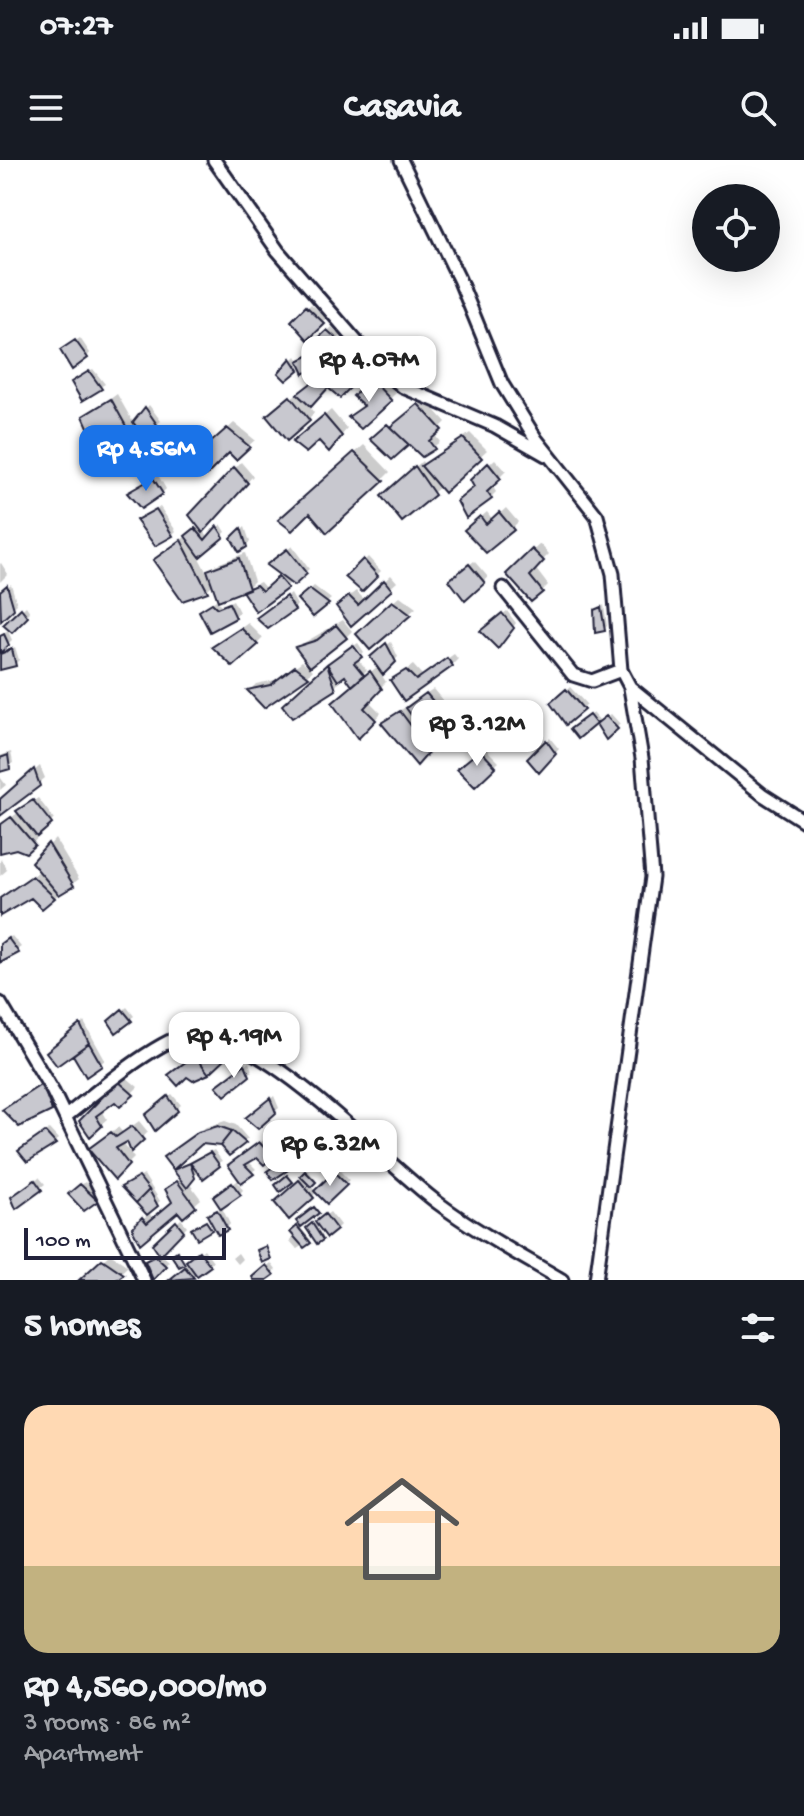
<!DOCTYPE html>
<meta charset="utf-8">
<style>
:root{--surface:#171b24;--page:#20242c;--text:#f1f3f6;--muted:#9ea1a6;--line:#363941;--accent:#1a73e8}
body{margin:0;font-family:"Gochi Hand",sans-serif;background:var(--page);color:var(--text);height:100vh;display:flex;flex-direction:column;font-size:30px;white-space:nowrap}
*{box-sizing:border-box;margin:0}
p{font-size:26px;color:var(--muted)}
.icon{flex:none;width:44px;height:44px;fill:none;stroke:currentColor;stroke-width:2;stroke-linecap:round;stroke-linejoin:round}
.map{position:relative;height:1120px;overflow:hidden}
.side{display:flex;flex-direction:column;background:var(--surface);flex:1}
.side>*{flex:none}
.tools{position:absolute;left:692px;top:24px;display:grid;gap:16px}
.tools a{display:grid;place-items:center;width:88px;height:88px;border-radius:50%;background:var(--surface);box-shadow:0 8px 32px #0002;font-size:40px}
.scale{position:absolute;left:24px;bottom:20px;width:202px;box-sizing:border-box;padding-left:8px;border:4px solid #22223b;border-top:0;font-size:22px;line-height:28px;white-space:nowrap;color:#22223b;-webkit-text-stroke:6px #fff;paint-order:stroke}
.price{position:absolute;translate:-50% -68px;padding:0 18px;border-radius:16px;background:#fff;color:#222;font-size:26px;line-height:52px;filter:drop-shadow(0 2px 4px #0008)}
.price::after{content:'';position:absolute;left:50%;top:48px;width:24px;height:18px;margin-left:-12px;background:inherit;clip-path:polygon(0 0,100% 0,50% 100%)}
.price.active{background:var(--accent);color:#fff}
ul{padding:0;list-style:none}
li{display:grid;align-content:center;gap:16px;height:424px;padding:0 24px}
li+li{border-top:2px solid var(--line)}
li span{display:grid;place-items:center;height:248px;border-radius:24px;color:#555}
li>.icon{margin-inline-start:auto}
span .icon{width:144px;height:144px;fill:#fffc;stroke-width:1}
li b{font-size:34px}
h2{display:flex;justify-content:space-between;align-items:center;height:96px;padding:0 24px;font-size:34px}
.status{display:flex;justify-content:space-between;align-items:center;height:56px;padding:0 40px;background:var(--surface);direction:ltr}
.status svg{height:22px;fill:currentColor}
header{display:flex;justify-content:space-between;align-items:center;height:104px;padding:0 24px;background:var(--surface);font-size:36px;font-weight:700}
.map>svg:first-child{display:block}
</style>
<div class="status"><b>07:27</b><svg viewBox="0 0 49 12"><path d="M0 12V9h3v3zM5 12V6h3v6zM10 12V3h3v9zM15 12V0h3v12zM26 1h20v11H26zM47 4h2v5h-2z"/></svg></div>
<header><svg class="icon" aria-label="menu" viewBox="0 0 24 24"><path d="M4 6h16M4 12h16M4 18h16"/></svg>Casavia<svg class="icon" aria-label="search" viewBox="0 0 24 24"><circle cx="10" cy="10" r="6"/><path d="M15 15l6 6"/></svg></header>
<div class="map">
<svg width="804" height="1120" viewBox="0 0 804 1120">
<rect width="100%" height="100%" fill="#fff"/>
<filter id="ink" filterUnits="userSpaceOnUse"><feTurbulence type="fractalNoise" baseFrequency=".0125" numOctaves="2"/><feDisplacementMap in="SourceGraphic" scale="16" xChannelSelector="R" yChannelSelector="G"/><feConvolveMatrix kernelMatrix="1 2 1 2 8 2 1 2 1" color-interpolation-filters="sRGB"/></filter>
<g filter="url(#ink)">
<path fill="#0003" d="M311,144L327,159L308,177L294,161Z
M332,167L341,176L320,196L331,208L340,201L335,196L347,178L362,196L346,213L367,203L375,208L349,226L328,225L309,246L314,253L308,259L275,250L321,216L311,206L302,204L280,213L296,196L300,202L318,191L313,185Z
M80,178L90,193L87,197L66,187Z
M93,209L105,224L83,238L77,218Z
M378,215L396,233L361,267L366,245L356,236Z
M117,234L134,264L149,245L161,261L144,275L139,267L130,275L86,257Z
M426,240L446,262L434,274L440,282L422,295L409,282L392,298L373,279Z
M331,250L347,269L335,283L301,276Z
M234,263L255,280L236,297L229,290L194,300Z
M470,273L487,290L444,330L441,326L433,333L384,336L422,301L424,305Z
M364,285L390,312L382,320L310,350L289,351Z
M495,299L506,311L492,325L496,332L490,338L472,320Z
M241,302L253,316L203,370L210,378L221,364L226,372L198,396L207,413L215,405L245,393L254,421L247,428L260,422L266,429L283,415L272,402L292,386L309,409L256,449L243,429L214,423L207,430L162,394L200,366L191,355Z
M158,315L166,329L162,333L133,330Z
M160,347L176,371L172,375L138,360Z
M506,348L518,362L512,368L473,364L487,352L493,360Z
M245,367L250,382L246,386L233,378Z
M540,384L549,394L535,408L548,425L542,431L508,414Z
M368,397L381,411L361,430L348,417Z
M474,401L488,417L465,438L456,416Z
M1,403L8,414L0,422V404Z
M391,415L397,422L351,464L344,440L356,431L365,440Z
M11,424L17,444L2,458L0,434Z
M314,426L331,439L314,454L300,439Z
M291,434L297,445L294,449L263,455Z
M400,436L416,448L370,487L364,468Z
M216,440L222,446L233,440L239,452L235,456L205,448Z
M604,445L607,466L604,469L596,451Z
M26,446L30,452L12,470L6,465Z
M507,451L516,463L501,483L486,468Z
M343,460L352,471L346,477L297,487Z
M248,463L263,478L257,484L215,487Z
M8,471L12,480L0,491V476Z
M391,482L398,497L381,514L386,522L368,540L381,553L359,576L354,526L345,513L334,529L285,545L333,500L357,498L367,510L358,518L361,520L378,506L376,494Z
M358,483L364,492L362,494L355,485Z
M15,487L19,500L15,504L0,496Z
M454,494L458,499L452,505L405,538L392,520L413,505L423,516Z
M302,501L313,510L307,516L250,530L256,524L279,519Z
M570,527L587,545L567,562L552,543Z
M433,529L465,567L435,583L417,603L390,557Z
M593,553L601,562L611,554L620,564L607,577L597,561L578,576L576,565Z
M550,578L559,589L539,610L529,599Z
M485,588L499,602L475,624L463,605Z
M11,592L13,603L0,610V596Z
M40,606L45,618L0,654V641Z
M0,617L6,625L0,630Z
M38,638L54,659L26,691L16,686L0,691V666Z
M55,679L79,719L42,747L32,735L0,754V738L41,710L34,702Z
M1,699L7,710L0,716V701Z
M12,776L21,787L0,801V785Z
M127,847L134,856L130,859L111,861Z
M84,862L105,900L87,914L74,892L49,893Z
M216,880L227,894L208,912H174Z
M249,902L252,911L248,915L223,922Z
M126,917L138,927L120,945L115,939L102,950L107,959L90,974L81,961Z
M48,920L57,943L51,950H5Z
M172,934L181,945L155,968L151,952Z
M274,936L279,948L258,966L251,955Z
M139,961L148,972L132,989L128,979L122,982L134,998L115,1017L97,983L118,967L123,973Z
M225,961L236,965L248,979L221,984L201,982L172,991L206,967Z
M49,969L58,979L54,983L24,988Z
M345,976L350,983L346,987H330Z
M264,980L275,992L264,1003L257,996L248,1001L256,1009L238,1022L243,1030L240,1033L219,1034L240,1019L235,1001Z
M214,990L222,1001L199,1011L189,1023L201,1039L183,1055L178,1049L141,1081L134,1068L148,1054L123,1027L144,1015L160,1041L148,1052L154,1059L174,1042V1024L182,1018L175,1009Z
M290,997L293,1003L290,1006L273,1008Z
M339,1010L349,1020L327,1041L317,1032L289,1057L276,1042L308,1011L316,1020L310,1025L316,1032Z
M39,1017L45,1024L17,1046L18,1034Z
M85,1022L100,1036L96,1039L71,1034Z
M222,1048L230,1064L227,1068L213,1052Z
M330,1052L340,1065L336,1069L320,1066L317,1068L323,1077L318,1081L309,1068Z
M181,1059L187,1066L161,1093L155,1084Z
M299,1066L311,1080L297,1089L290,1081Z
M204,1089L213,1101L209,1104L189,1120H171Z
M160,1093L169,1101L154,1119L147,1102Z
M238,1093L242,1099L237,1104L232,1098Z
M110,1094L128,1106L113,1120H81Z
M271,1103L276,1110L272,1113L263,1120H251Z"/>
<path fill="#c8c8cf" stroke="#22223b" stroke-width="2" d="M306,146L325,164L308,180L291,161Z
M327,170L339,181L321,198L311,185Z
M75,180L88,198L72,210L60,190Z
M342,180L360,201L349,212L332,197Z
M312,194L327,212L320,218L311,209L304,214L298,201Z
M291,198L299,210L286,221L278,213Z
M362,205L374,212L350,228L340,217Z
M332,207L350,228L340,238L328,228L311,247L297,234Z
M89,211L102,229L82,241L71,222Z
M371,219L392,241L361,269L348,257L364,246L353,236Z
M290,236L310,261L287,281L266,256Z
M111,239L132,277L99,292L83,256Z
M418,244L442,270L429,281L435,289L422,297L390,267Z
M145,247L158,266L144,278L133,262Z
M324,255L342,276L329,292L319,281L306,293L292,282Z
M387,264L409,285L392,300L370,279Z
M227,268L250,287L236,300L229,293L207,315L191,300Z
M463,278L482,298L444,333L421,306Z
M354,292L384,321L327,373L310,353L292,371L278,360Z
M488,303L501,319L487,332L492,339L466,358L457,341L474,327L470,320Z
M415,306L435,335L402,362L381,336Z
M234,307L248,323L203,373L189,355Z
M153,318L163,334L141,349L127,333Z
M156,349L173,376L155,386L136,360Z
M499,352L514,370L486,393L464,370L480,356L486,364Z
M217,366L224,377L200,397L185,376L195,368L205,380Z
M241,368L247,387L239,392L231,378Z
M181,380L208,432L182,441L153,400Z
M287,389L307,414L294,426L266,405Z
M532,389L544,401L530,416L543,432L531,442L506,414Z
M239,398L249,429L218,441L207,410Z
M363,399L378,416L362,432L345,417Z
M469,404L485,423L465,441L449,420Z
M278,417L288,428L256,452L242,431L256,425L262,431Z
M384,420L392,430L351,466L336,446L349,436L358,445Z
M7,425L14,449L1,461L0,431Z
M309,429L329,444L313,457L297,439Z
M286,436L295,450L268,469L256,458Z
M392,441L411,455L370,490L356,474Z
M212,443L217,448L229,443L236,458L210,472L199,451Z
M601,447L605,471L595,473L594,450Z
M21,448L28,457L12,473L3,465Z
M502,453L514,468L498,489L480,471Z
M336,465L347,478L310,507L295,487L317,480Z
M241,468L258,485L233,507L212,487Z
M4,474L9,485L0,493V476Z
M386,483L396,502L383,515L370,497Z
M353,485L362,497L354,503L364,515L352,526L345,516L338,521L327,504Z
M12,489L16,506L0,510V494Z
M447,498L453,506L404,541L390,520L406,510L416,520Z
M327,504L336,530L292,558L282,545Z
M295,506L309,517L264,548L247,530L270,525Z
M370,511L382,529L364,548L376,560L358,579L332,543Z
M566,529L584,550L566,565L550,543Z
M426,533L461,574L438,591L406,548Z
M400,551L430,591L417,606L381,563Z
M589,555L596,564L578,579L570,569Z
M606,556L618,569L606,580L596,564Z
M546,580L556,594L539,613L527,599Z
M480,590L496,607L475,627L457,609Z
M8,595L10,609L0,612V598Z
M34,609L40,626L0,656V639Z
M33,640L52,664L37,677L16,651Z
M11,657L35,685L26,693L16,689L0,693V665Z
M48,683L74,726L59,735L31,702Z
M32,716L55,738L42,749L31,738L0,756V738Z
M8,778L19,793L0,803V784Z
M122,849L132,861L116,873L108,861Z
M80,864L89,883L57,906L46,892Z
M89,883L102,906L86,917L73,895Z
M212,883L225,899L209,914L195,895Z
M195,895L209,914L193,921L187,917L178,926L168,915Z
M245,904L250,916L225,936L216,926Z
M118,921L134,935L120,947L115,942L96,956L102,966L90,977L79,961Z
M42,924L52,951L19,967L2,950Z
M168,936L178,951L155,971L145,955Z
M270,938L276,953L258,969L245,958Z
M132,966L144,980L131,992L127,982L116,988L129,1005L115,1020L88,989L111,972L116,977Z
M218,966L232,971L220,986L202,984L173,1010L163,997L198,972Z
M232,971L246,983L229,996L220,986Z
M45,972L56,984L27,1002L18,991Z
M340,978L348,988L331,1000L324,991Z
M259,982L273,997L264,1005L257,998L245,1005L254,1014L241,1023L228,1005Z
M210,992L220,1006L203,1019L190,1003Z
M285,999L291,1008L273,1020L267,1011Z
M190,1003L195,1018L187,1028L173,1010Z
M305,1011L316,1022L311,1027L300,1016Z
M334,1012L347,1025L327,1044L314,1031Z
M287,1015L293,1022L280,1032L275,1025Z
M139,1017L149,1030L136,1043L121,1027Z
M35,1020L42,1030L16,1049L11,1037Z
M299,1020L314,1038L289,1060L274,1042Z
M177,1021L196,1047L183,1058L178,1052L140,1084L132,1068L142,1057L147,1063L172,1042L165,1029Z
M232,1023L241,1035L221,1049L213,1037Z
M80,1024L98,1041L84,1051L68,1034Z
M149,1030L158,1046L147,1055L136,1043Z
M314,1047L319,1053L301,1067L296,1061Z
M217,1050L228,1070L218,1075L207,1055Z
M325,1054L337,1070L327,1078L315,1062Z
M176,1061L184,1071L160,1096L152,1084Z
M206,1061L212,1070L197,1079L191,1069Z
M312,1063L323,1080L317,1084L306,1068Z
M297,1066L311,1083L304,1088L290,1072Z
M266,1086L271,1099L262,1103L257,1090Z
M177,1091L185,1104L179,1107L171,1095Z
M199,1091L211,1106L197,1116L186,1101Z
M155,1096L166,1106L153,1120L145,1101Z
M102,1099L124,1114L116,1120H79Z
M266,1105L274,1115L267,1120H254L252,1117Z
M185,1107L194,1118L169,1120Z"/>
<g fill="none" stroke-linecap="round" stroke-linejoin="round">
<defs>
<path id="street" d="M214,0L278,91L377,205L403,227L495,266L546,295
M401,0L459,119L502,224L536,279L597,356L613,414L621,510L630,527L763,635L804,661
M503,428L573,515L592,521L621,510
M0,843L53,932L144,1120
M65,957C93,935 158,878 191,874C260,867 382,1002 438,1043C477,1072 520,1095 562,1120
M596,1120L652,717L642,598L630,528"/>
</defs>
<use href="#street" stroke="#22223b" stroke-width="17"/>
<use href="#street" stroke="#fff" stroke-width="11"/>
</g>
</g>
</svg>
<div class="tools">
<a><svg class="icon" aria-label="locate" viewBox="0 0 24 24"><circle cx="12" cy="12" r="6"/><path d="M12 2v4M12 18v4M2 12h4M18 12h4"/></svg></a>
</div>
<div class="scale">100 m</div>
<b class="price" style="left:369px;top:244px">Rp 4.07M</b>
<b class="price active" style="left:146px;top:333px">Rp 4.56M</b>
<b class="price" style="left:477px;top:608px">Rp 3.12M</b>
<b class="price" style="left:234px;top:920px">Rp 4.19M</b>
<b class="price" style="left:330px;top:1028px">Rp 6.32M</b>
</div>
<section class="side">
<h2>5 homes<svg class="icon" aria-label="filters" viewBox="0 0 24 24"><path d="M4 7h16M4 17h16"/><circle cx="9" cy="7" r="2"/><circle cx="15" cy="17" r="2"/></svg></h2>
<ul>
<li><span style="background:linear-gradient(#ffd9b3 65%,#c2b280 0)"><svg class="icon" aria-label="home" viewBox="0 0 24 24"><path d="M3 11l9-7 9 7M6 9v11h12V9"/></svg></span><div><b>Rp 4,560,000/mo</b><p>3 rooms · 86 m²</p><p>Apartment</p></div></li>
</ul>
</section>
